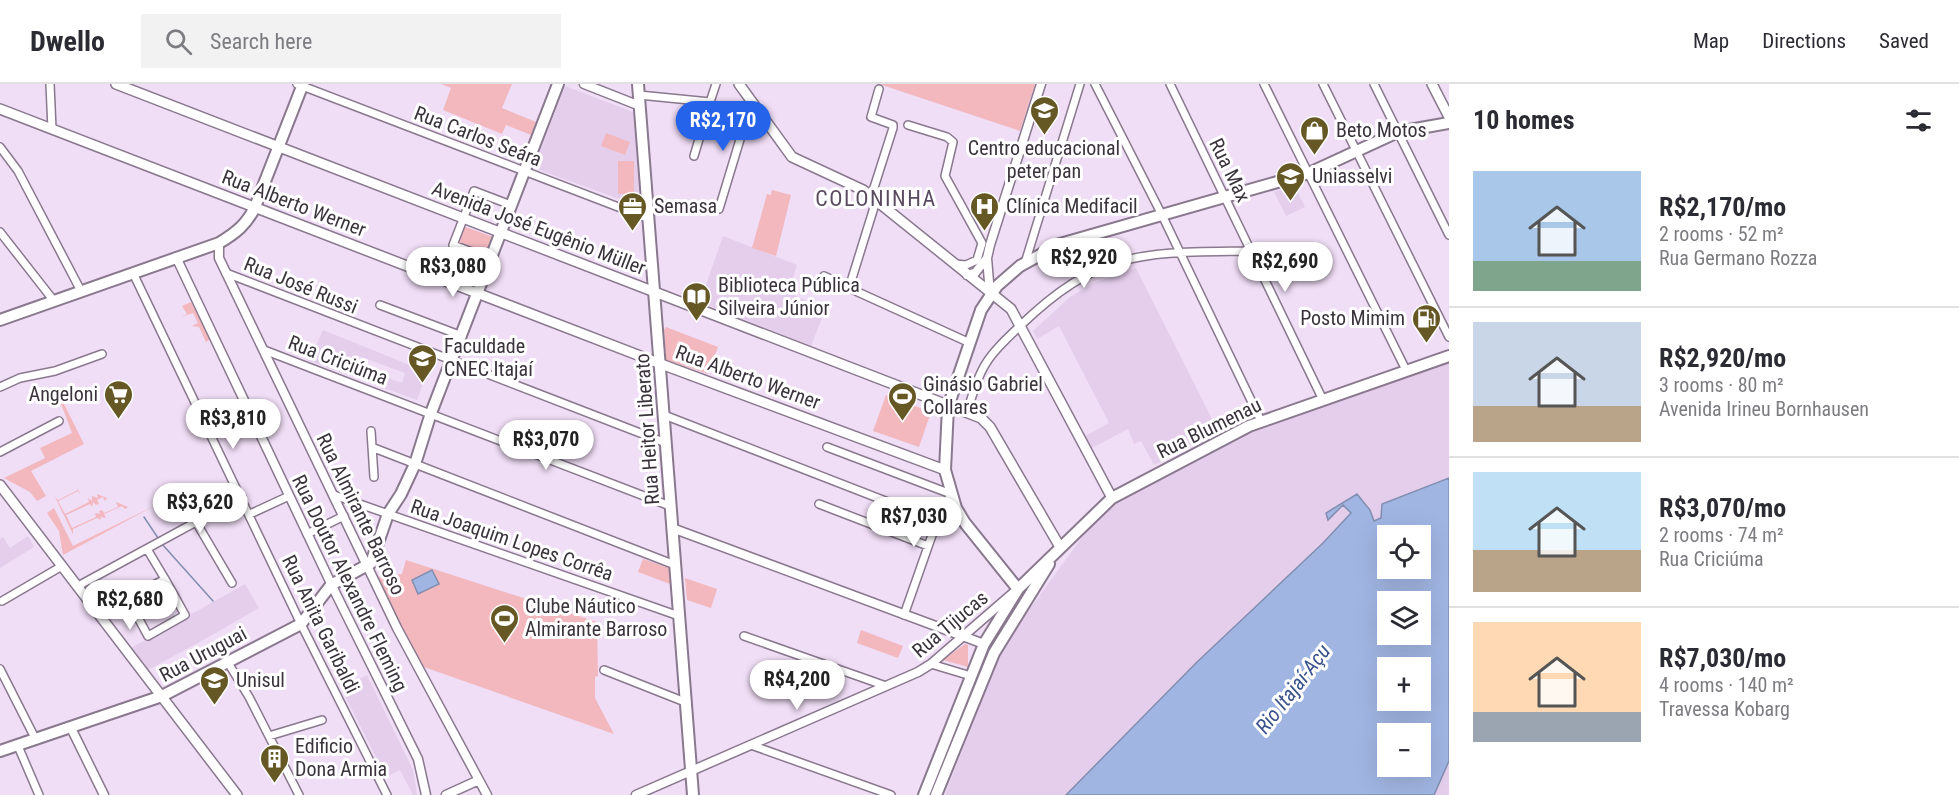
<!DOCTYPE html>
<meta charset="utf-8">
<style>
:root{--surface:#fff;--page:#f2f2f3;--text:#2b2b33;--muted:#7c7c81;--line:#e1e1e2;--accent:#2563eb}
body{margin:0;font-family:"Roboto Condensed",sans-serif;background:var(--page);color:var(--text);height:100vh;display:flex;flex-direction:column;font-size:22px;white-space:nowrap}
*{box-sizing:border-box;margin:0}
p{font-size:20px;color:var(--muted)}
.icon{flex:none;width:33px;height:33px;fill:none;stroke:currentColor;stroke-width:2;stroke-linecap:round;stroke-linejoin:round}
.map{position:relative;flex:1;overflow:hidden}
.side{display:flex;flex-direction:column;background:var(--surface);width:510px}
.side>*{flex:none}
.buttons{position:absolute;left:1377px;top:441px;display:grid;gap:12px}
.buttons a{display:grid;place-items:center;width:54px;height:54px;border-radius:0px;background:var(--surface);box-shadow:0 6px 24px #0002;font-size:30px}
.price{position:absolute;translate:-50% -51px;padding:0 14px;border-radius:21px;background:#fff;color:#222;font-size:20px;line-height:39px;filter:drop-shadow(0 2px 3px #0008)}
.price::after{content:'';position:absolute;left:50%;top:36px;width:18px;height:14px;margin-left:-9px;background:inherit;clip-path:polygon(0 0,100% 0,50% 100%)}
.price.on{background:var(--accent);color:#fff}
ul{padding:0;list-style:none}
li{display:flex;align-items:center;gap:18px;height:150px;padding:0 24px}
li+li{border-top:2px solid var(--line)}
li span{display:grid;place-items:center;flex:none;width:168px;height:120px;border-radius:0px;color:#555}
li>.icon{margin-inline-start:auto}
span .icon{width:72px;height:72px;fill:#fffc;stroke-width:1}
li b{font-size:26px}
h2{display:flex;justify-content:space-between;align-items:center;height:72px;padding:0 24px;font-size:26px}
header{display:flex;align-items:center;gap:36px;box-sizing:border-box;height:84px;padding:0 30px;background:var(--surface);border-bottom:2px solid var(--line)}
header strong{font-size:28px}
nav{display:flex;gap:33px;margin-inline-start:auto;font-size:21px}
.search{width:420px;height:54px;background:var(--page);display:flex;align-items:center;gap:15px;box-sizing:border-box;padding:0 21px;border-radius:0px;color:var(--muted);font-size:22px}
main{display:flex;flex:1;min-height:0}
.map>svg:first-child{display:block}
</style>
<header>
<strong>Dwello</strong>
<div class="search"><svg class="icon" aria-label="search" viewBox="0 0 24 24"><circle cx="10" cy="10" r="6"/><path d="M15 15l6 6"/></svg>Search here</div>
<nav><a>Map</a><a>Directions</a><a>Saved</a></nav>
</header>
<main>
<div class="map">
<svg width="1449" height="711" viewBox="0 0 1449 711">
<rect width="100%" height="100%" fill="#f0ddf6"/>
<path fill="#e5ceec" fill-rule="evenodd" d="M565,2L633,28L641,123L534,84Z
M1295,102L1305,123L1286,132L1274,108Z
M723,152L797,181L788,209L826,224L811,262L700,218Z
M1136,184L1218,347L1154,381L1141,357L1134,360L1128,345L1092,364L1085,352L1109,339L1059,242L1037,255L1033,247L1070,213L1094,199Z
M323,246L427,288L417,316L307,276L314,260H317ZM356,271L405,289L402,299L352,281Z
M1449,275V394L1398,414L1381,434L1374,437L1369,426L1357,410L1326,429L1328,436L1343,421L1351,429L1323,459L1196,579L1066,711H945L1003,562L1085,449L1105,427L1120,415L1233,353Z
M28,452L34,463L0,484V455L3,453L10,464Z
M245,500L259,524L214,550L148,586L131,564Z
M367,591L413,686L417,711H413L400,686L386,693L341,604Z
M1449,677V711H1434Z"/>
<path fill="#f2b8be" d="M441,0H512L502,24L536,38L531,51L506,41L502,50L443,26L451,4Z
M879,0H1035L1020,47Z
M606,49L630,58L625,71L601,62Z
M618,77H634V110H618Z
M772,106L791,111L776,172L752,164L767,110L771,111Z
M463,142L493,153L487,171L456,160Z
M191,218L210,255L206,258L199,243L192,242L198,239L193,229L181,233L187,230L182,222Z
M666,243L718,263L708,290L666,276L664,246Z
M886,311L931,328L919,363L873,347Z
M62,316L84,360L31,387L46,412L37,417L30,408L4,394L45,374L40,364L72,349L60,317Z
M76,402L81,411L78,407L58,417L65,430L89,418L88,414L92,417V412L98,414L97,410L107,414L105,417L103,413L97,416L99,420L96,421L93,418L92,423L90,420L66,431L72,444L96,433L95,429L100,430L99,427L102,426L104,429L118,423L116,418L128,423L125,425L122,422L104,430L106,434L100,433L101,436L97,434L73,445V450L55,413L58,416L78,406Z
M156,421L63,471L59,447L47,429L54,424L73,462Z
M643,475L669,484L670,500L638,488Z
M406,476L597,538L598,592L595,593V614L614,650L421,582L377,493L402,490Z
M685,494L717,505L711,524L687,516Z
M861,546L903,562L898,574L857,559Z
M965,560L968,561V583L943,576Z"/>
<path fill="#a0b5e2" stroke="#818eb0" stroke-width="1.5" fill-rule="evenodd" d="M1449,394V677L1434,711H1066L1196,579L1323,459L1351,429L1343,421L1328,436L1326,429L1357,410L1370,426L1374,437L1381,434L1382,420ZM1388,452H1420V484H1388ZM1388,518H1420V550H1388ZM1388,584H1420V616H1388ZM1388,650H1420V682H1388Z
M432,486L439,500L418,510L412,496Z"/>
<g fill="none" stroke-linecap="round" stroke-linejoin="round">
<path stroke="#818eb0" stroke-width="1.5" d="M144,433L158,454
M162,460L213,517"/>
<defs>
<path id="minor" d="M50,0L52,45
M297,0L647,134
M1095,0L1162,131L1261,337
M1170,0L1323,316
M1264,0L1406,286
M1323,0L1449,253
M1374,0L1449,151
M639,11L710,18L716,0
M908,41L947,53L953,58L945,92L982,159L977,176L966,181L955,180
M0,63L18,87L81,207
M694,72L710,18
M871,113L893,44V41L871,33L879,5
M876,117L849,204L970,259
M719,125L751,19
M0,148L54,217
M491,175L453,161L474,107L511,121
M1025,179L1080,0
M133,189L301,540L387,711
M226,189L666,359
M824,192L849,204
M380,221L462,252
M264,266L670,422
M0,303L20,294L55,287L102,270
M967,328C982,280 984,276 1021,241C1101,164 1146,169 1251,167
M664,331L937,437
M371,347L374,393
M827,363L951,410L937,437L904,531
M374,364L675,481
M0,368L59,337
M334,411L679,532
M819,420L928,462
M250,430L289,412
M196,438L232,499
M307,450L344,432
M78,502L242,413
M128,515L148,552L185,531L165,495
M2,517L62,482
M99,530L165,495L147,465
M744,552L886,602
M227,577L249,613L299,711
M931,580L971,592
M0,585L36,656
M604,586L685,618
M269,652L322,636
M751,661L891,711
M18,662L39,711"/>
<path id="tertiary" d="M584,0L640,22
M219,159V174L397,544L487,711
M176,173L335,508L418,675L426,711
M967,191L975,189L987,174
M990,210L987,174L990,161L1041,0
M672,444L984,560
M71,644L104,711
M446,711L479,696
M636,711L918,588L931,580L1013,509"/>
<path id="secondary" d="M116,0L981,334L990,343L1060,463
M739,0L792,73L863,106L1011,225L1112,414
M1432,0L1449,33
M0,25L661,280L945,386
M0,401L237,711"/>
<path id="primary" d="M638,0L693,711
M0,236L219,159C236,149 247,140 255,123L303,0
M1018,505L965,439L956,424L945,386L948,323L981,226L997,202L1020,182L1060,160L1309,89L1398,48L1449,39
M0,667L162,612L301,540L331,501L371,479L388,430L401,410L415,380L431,329L558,0
M924,711L984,560L1018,505L1112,414L1249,342L1449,272
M936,711L994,569L1049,480"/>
</defs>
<use href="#minor" stroke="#89788e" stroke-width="10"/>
<use href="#tertiary" stroke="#89788e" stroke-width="11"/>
<use href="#secondary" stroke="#89788e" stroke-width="12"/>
<use href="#primary" stroke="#89788e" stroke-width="14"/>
<use href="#minor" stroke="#fff" stroke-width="7"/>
<use href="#tertiary" stroke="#fff" stroke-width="8"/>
<use href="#secondary" stroke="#fff" stroke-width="9"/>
<use href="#primary" stroke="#fff" stroke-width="10"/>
</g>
<defs>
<symbol id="school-pin" viewBox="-11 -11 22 30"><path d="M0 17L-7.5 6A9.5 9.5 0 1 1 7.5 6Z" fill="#665825" stroke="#fff"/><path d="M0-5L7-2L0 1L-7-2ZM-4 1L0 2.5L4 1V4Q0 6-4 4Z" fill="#fff"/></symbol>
<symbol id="shop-pin" viewBox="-11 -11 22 30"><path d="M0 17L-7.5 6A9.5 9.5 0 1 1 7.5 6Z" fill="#665825" stroke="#fff"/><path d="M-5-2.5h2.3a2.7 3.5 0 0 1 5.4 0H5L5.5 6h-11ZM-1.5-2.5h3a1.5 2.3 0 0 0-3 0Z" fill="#fff"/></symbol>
<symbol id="university-pin" viewBox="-11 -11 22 30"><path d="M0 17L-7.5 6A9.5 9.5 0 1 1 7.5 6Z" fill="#665825" stroke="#fff"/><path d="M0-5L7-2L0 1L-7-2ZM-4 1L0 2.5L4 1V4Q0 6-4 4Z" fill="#fff"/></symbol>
<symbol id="office-pin" viewBox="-11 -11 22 30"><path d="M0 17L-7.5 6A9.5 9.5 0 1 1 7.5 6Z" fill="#665825" stroke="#fff"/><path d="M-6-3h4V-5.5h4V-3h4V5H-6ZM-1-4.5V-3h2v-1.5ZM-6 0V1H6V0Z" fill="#fff"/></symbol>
<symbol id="hospital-pin" viewBox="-11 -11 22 30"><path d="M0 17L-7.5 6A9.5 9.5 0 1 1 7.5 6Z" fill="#665825" stroke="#fff"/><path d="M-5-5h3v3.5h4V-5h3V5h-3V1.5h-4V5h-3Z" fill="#fff"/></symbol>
<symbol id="library-pin" viewBox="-11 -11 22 30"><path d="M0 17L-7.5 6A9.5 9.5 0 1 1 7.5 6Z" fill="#665825" stroke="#fff"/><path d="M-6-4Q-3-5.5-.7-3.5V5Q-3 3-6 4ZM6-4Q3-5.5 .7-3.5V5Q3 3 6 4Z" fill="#fff"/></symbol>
<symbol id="fuel-pin" viewBox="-11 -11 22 30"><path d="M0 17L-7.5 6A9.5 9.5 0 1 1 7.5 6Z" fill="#665825" stroke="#fff"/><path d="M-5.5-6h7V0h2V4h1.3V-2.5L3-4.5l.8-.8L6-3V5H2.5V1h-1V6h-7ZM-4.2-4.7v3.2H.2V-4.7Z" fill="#fff"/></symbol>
<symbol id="supermarket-pin" viewBox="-11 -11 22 30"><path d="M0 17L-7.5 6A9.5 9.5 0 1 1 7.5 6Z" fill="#665825" stroke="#fff"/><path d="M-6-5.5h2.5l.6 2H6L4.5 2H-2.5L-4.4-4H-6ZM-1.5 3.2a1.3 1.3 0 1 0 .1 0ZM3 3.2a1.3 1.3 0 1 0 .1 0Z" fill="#fff"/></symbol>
<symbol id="stadium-pin" viewBox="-11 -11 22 30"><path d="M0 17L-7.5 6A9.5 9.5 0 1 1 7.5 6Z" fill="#665825" stroke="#fff"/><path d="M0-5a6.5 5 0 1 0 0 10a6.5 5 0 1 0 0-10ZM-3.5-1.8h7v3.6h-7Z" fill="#fff"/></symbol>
<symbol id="building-pin" viewBox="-11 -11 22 30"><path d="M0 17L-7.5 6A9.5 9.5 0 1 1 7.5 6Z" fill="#665825" stroke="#fff"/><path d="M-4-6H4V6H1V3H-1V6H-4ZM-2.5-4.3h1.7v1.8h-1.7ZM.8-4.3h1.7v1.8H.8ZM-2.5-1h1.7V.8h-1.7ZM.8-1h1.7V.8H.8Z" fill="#fff"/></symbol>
</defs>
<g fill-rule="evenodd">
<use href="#school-pin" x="1028" y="10" width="33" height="45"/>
<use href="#shop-pin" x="1298" y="30" width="33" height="45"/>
<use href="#university-pin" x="1274" y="76" width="33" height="45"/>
<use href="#office-pin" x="616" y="106" width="33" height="45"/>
<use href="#hospital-pin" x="968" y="106" width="33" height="45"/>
<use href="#library-pin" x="680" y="196" width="33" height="45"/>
<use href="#fuel-pin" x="1410" y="218" width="33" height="45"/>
<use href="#university-pin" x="406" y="258" width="33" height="45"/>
<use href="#supermarket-pin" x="102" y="294" width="33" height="45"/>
<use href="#stadium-pin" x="886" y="296" width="33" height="45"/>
<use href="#stadium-pin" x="488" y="518" width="33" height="45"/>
<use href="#university-pin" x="198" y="580" width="33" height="45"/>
<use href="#building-pin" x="258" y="658" width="33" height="45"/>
</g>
<g text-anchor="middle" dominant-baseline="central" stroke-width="6" stroke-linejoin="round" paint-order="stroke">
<g font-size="20" fill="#3a333c" stroke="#fff" text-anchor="start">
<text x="1336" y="46">Beto Motos</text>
<text x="1044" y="64" text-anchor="middle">Centro educacional<tspan x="1044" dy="23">peter pan</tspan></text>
<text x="1312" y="92">Uniasselvi</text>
<text x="654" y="122">Semasa</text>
<text x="1006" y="122">Clínica Medifacil</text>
<text x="718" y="201">Biblioteca Pública<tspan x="718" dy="23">Silveira Júnior</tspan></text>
<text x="1405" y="234" text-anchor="end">Posto Mimim</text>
<text x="444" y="262">Faculdade<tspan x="444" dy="23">CNEC Itajaí</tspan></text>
<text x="923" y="300">Ginásio Gabriel<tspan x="923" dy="23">Collares</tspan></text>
<text x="98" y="310" text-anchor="end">Angeloni</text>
<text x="525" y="522">Clube Náutico<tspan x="525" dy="23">Almirante Barroso</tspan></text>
<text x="236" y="596">Unisul</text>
<text x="295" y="662">Edificio<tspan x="295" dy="23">Dona Armia</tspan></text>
</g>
<g font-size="20" fill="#3a333c" stroke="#fff">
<text transform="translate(478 52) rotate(21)">Rua Carlos Seára</text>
<text transform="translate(1230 86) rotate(64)">Rua Max</text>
<text transform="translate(294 119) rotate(21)">Rua Alberto Werner</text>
<text transform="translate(539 144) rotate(21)">Avenida José Eugênio Müller</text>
<text transform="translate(301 201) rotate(22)">Rua José Russi</text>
<text transform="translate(338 276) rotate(21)">Rua Criciúma</text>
<text transform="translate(748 293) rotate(20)">Rua Alberto Werner</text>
<text transform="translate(1209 344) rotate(-26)">Rua Blumenau</text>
<text transform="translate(647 345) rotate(-94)">Rua Heitor Liberato</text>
<text transform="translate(361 430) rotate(64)">Rua Almirante Barroso</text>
<text transform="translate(512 456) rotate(19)">Rua Joaquim Lopes Corrêa</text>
<text transform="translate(350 499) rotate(64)">Rua Doutor Alexandre Fleming</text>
<text transform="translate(321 540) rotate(64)">Rua Anita Garibaldi</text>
<text transform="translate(950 540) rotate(-40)">Rua Tijucas</text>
<text transform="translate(203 570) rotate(-28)">Rua Uruguai</text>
</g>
<g font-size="21" font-style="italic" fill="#3a528b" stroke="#fff">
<text transform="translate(1293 605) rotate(-52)">Rio Itajaí-Açu</text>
</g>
<g font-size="22" letter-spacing="1.5" fill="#5b4b60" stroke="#fff">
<text x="876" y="114">COLONINHA</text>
</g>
</g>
</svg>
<div class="buttons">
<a><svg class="icon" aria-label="locate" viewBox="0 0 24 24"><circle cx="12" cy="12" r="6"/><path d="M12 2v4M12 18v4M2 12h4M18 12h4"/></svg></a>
<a><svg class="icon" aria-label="layers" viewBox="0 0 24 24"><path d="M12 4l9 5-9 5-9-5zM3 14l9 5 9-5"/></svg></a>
<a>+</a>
<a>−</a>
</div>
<b class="price on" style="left:723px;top:68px">R$2,170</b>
<b class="price" style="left:1084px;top:205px">R$2,920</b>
<b class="price" style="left:1285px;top:209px">R$2,690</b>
<b class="price" style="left:453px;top:214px">R$3,080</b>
<b class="price" style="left:233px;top:366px">R$3,810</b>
<b class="price" style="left:546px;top:387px">R$3,070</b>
<b class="price" style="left:200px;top:450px">R$3,620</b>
<b class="price" style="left:914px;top:464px">R$7,030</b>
<b class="price" style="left:130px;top:547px">R$2,680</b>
<b class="price" style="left:797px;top:627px">R$4,200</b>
</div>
<section class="side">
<h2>10 homes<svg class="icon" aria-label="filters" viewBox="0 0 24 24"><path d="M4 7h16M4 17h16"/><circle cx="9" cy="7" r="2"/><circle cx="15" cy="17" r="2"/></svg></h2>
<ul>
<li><span style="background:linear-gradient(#a9c7e8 75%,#7fa58c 0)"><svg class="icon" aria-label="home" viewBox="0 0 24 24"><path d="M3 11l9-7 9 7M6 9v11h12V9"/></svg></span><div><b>R$2,170/mo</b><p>2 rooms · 52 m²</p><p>Rua Germano Rozza</p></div></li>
<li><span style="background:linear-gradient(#c9d6e8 70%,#b9a48a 0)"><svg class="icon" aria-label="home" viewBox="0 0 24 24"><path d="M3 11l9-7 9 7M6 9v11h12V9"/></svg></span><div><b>R$2,920/mo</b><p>3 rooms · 80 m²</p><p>Avenida Irineu Bornhausen</p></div></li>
<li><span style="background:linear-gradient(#bfe0f5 65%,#b9a48a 0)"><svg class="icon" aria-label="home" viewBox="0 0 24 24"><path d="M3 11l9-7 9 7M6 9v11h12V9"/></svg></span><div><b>R$3,070/mo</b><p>2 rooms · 74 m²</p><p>Rua Criciúma</p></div></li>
<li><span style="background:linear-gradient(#ffd9b3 75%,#9aa5b1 0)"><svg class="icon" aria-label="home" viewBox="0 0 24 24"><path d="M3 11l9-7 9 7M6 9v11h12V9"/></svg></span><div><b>R$7,030/mo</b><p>4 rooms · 140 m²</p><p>Travessa Kobarg</p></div></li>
</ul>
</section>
</main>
